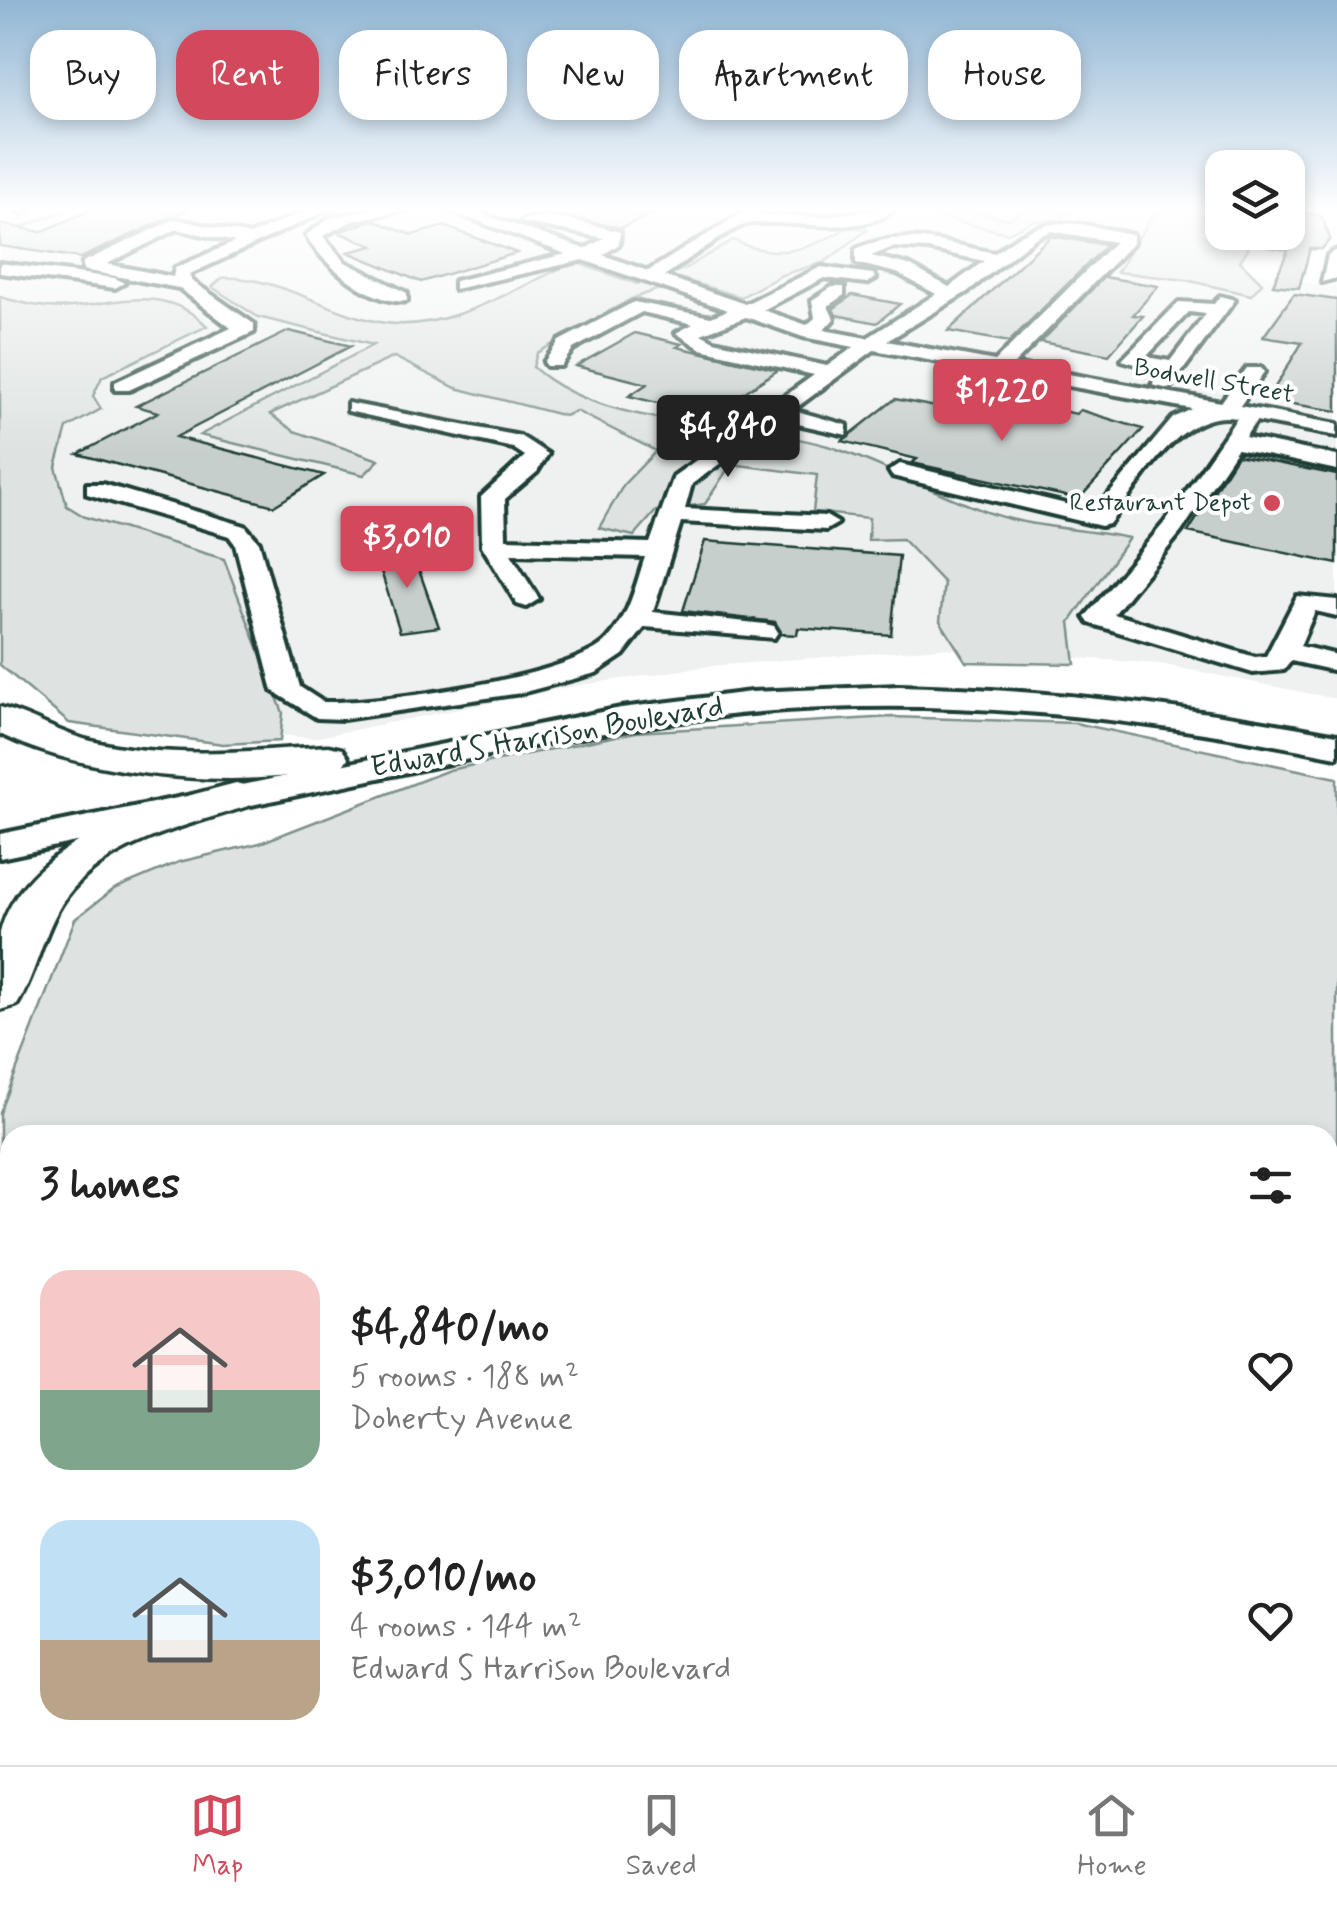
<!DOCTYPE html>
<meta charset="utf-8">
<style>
:root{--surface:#fff;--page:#f2f2f2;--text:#222;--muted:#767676;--line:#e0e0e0;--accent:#d1495b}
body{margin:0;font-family:Mynerve,sans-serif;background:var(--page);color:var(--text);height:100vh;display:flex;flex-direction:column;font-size:38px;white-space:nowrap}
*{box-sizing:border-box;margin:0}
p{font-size:32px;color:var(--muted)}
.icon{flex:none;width:55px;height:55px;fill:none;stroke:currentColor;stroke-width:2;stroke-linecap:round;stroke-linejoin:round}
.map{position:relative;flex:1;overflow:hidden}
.details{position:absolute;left:0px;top:1125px;width:1338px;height:640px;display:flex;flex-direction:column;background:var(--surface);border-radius:30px 30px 0 0;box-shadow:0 5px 15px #0003}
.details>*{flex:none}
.hud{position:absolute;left:30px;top:30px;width:1278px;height:90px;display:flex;gap:20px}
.tools{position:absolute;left:1205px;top:150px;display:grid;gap:20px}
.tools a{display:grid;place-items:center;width:100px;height:100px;border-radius:20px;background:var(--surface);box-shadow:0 5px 15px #0003;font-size:50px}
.price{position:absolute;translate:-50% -85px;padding:0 22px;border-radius:10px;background:var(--accent);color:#fff;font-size:32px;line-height:65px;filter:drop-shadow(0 2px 5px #0008)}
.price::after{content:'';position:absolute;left:50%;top:60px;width:30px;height:22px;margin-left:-15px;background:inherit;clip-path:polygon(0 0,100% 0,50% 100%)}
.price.active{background:#222;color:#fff}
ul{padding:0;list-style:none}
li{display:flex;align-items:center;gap:30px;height:250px;padding:0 40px}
li span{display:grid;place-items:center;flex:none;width:280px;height:200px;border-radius:30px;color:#555}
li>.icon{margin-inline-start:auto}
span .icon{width:120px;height:120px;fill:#fffc;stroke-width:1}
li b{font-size:42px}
h2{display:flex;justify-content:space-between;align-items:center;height:120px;padding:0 40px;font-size:42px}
.chip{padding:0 35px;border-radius:30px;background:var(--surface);box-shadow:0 5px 15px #0003;font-size:35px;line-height:90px}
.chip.active{background:var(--accent);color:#fff}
.dock{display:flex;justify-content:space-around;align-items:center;height:140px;border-top:2px solid var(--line);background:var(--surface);font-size:28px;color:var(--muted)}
.dock a{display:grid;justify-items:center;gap:5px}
.dock .active{color:var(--accent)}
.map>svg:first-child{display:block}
</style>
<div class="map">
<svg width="1337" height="1765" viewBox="0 0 1337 1765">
<rect width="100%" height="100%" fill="#fff"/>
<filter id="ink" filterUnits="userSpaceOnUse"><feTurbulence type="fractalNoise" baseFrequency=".01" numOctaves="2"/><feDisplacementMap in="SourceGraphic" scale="20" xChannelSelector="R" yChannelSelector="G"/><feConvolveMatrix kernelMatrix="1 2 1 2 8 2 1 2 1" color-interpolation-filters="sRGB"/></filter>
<g filter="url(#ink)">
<path fill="#eef1f0" d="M0,207H1191L1145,255L1337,287V699L1160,664L941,648L709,666L575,686L313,738L108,721L0,301Z"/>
<path fill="#dee3e2" stroke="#7e908b" stroke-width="2.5" d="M1029,207H1077L1058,220L1033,221L1008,233L926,215C943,201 988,217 1010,219Z
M1158,207H1222V232L1258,233L1240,261L1262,283L1251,295L1186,280L1117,272Z
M850,226L867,230L825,262L782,275L741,297L684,280L631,299L537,353L533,367C605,432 743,420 831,447C886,465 938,496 993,514C1035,528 1085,529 1129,538L1070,622L1075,664L966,662L940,621L944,583L902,539L868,540L869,518L813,512L817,475L731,464L705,504L656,511L634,536L599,528L624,484L656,451L576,411L565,416L456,388L394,357L270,414L294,431L379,460L364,475L200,435L373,345L258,317L212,287L222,278C279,275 330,315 385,323C449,332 517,287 574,262L637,284L684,269L733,240C777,261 810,250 850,226Z
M0,297C22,303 48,310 71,307C123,302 165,285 207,326L102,377L93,396L101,409L67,428L56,467L67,506L85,517L224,559L283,713L280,741L223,744L69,723L0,665Z
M892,717L1075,723L1337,778V1765H517L504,1755H1328V1135H10V1755H316L289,1765H0V1113L75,919L114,889L179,862L260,843L449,770L636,732Z"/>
<path fill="#afbab7" stroke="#758883" stroke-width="2.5" d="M302,1755H504L517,1765H273Z"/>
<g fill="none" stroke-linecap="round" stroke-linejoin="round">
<path stroke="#758883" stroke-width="4" d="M0,236L73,207"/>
<path stroke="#758883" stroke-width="11" d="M0,1660L10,1665"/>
</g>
<path fill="#c7cfcc" stroke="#1f3d34" stroke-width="2.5" d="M100,206H194L81,258L0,246V224L41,232Z
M546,206H669L621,228L545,214Z
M1288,212L1321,215L1330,239L1322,249H1310L1299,288L1273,285L1288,250L1269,247L1281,232H1288Z
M373,220L412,235L444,226L517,253L421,282L348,252L373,246L338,232Z
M1051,236L1107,245L1009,342L948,331Z
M1104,277L1158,286L1133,315L1143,316L1109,355L1041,342Z
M1294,294L1337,300V411L1267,400L1302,343L1263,337Z
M852,295L900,304L877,323L836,315L833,309Z
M289,331L351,346L176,437L324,475L274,506L78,454L158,412L136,406Z
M635,333L682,344L677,347L778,370L709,416L629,396L647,384L576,366Z
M895,399L1017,423L1036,405L1076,414L1080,410L1143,429L1079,499L912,463L917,459L842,441Z
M1237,455L1337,475V564L1188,532Z
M705,541L899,556L891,635L798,628L797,635L781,634L775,622L683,611Z
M412,550L439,627L400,632L376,555Z"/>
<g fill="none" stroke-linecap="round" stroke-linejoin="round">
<defs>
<path id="minor" d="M5,207H29L30,208L22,213Z
M314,207H334L190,274L192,281L254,324V332L129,390H115V382L231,328L179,288L83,270V262L175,219L250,235ZM177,229L235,242L175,268L173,277L107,264Z
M380,207H416L352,221L323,236L345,262L407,293V301C374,306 321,264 306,235L330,218Z
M440,207H462L585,249L604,238L521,222C540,209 597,226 620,232L619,244L603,255L648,271L742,213L736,207H753L760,215L819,217L897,207C864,239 792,219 751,223C732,225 683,264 664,276L745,304L821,267L873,274L876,278L867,283L824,278L763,310L807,325L815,318L812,300L832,287H844V295L828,306L834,319L824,330L867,338L936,294L897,273L856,263V249C902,227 947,244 995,253C1047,212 1070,221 1133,235V243L1014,364L1221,402L1247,368H1261L1264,372L1240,406L1337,424V436L1256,421L1245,437L1337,456V470L1237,449L1181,532L1114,614L1255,657L1266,656L1297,596L1337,600V616L1315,611L1300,646L1337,655V671L1291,661L1284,670L1253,673L1089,623L1085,617L1165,522L1237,418C1179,407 1141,484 1109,524L1101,526L892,476L889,471L900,464L1095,511L1173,418L1192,409L874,350L793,410L847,425V435L780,420L692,484L685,509L826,516L838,523L826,530L681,522L653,612L765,624L774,626L778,632L774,638L645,627L623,655L596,673L521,693L343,719L317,718L273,691L235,544L229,536L87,494V484H103L245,526L259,542L300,687L323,702C378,704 571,678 607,640C629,617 635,587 645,557L511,554L539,599L526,607L517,604L482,546L481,497L525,456L513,448L348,411V403L520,436L548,454L537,472L505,499L506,539L650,543L674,476L814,375L701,349L676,333L693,324L642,312L573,349L561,366H547L544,362L559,341L634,302L711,317L728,310L583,260L455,289V281L566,254ZM1051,231L1115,242L995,361L887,341L967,292L1035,238ZM893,247L928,249L984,261L949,287L909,265L871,256ZM746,317L803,337L854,347L827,366L714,341L701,334Z
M1337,250V278L1322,282L1328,255Z
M0,263L115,278L124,283L115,288L0,273Z
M1220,296L1235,300L1169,389L1152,385L1162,372L1122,360L1179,302L1214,304ZM1189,312L1206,314L1170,361L1146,357Z"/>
<path id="major" d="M899,686C1047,689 1191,707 1337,735V757C1168,723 998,701 826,708C684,713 546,743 407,772C272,801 136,829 0,858V834L621,708L751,692Z"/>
<path id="highway" d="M0,707C30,715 57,732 87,740C165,760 249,751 328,746L342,749L348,758L342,767C245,791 90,778 0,734Z
M236,783L251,787L257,796L251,805C187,826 99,843 61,905C42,936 36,974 17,1005L0,1010C0,986 0,956 0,933C23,841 157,803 236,783Z"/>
</defs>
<use href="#minor" stroke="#1f3d34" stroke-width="8"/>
<use href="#major" stroke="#1f3d34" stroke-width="8"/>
<use href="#highway" stroke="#1f3d34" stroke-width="7"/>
<use href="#minor" fill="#fff" fill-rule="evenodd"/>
<use href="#major" fill="#fff" fill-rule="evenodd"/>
<use href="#highway" fill="#fff" fill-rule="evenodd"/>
</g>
</g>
<linearGradient id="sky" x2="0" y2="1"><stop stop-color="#91b6d4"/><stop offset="0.46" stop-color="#fff"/><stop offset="1" stop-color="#fff" stop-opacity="0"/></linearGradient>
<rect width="1337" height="454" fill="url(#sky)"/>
<circle fill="#d1495b" stroke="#fff" stroke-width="4" cx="1272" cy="503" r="10"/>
<g text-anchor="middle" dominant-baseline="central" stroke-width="8" stroke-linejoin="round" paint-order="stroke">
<g font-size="25" fill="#1f3d34" stroke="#fff">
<text transform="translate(1214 382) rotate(10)">Bodwell Street</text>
</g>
<g font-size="25" fill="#1f3d34" stroke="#fff" text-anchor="end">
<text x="1252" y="503">Restaurant Depot</text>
</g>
<g font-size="30" fill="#1f3d34" stroke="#fff">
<text transform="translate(547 737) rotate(-10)">Edward S Harrison Boulevard</text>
</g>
</g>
</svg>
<div class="tools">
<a><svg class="icon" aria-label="layers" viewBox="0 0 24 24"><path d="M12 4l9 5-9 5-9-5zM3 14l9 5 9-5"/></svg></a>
</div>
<b class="price" style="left:1002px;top:444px">$1,220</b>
<b class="price active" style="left:728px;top:480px">$4,840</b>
<b class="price" style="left:407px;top:591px">$3,010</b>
<div class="hud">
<a class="chip">Buy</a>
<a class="chip active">Rent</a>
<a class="chip">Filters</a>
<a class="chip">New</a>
<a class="chip">Apartment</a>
<a class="chip">House</a>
</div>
<section class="details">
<h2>3 homes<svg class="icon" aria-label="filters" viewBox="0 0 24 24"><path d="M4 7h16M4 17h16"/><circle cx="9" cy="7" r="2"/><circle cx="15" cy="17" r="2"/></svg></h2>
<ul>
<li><span style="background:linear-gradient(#f6c9c9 60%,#7fa58c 0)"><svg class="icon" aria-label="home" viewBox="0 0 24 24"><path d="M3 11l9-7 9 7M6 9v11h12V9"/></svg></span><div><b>$4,840/mo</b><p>5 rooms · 188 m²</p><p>Doherty Avenue</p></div><svg class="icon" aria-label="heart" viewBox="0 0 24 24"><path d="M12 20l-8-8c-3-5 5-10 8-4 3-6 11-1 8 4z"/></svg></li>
<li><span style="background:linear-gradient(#bfe0f5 60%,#b9a48a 0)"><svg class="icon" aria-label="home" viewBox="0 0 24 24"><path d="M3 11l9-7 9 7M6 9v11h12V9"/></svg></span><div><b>$3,010/mo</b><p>4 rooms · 144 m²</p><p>Edward S Harrison Boulevard</p></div><svg class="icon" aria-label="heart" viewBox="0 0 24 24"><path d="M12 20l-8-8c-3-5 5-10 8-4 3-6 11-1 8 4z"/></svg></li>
</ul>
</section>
</div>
<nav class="dock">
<a class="active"><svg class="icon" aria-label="map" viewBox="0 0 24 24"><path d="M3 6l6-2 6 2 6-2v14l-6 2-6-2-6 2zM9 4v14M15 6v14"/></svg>Map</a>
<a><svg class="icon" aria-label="saved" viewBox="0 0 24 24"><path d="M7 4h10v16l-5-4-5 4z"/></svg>Saved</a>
<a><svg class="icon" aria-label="home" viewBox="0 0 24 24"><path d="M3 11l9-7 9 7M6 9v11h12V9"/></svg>Home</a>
</nav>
